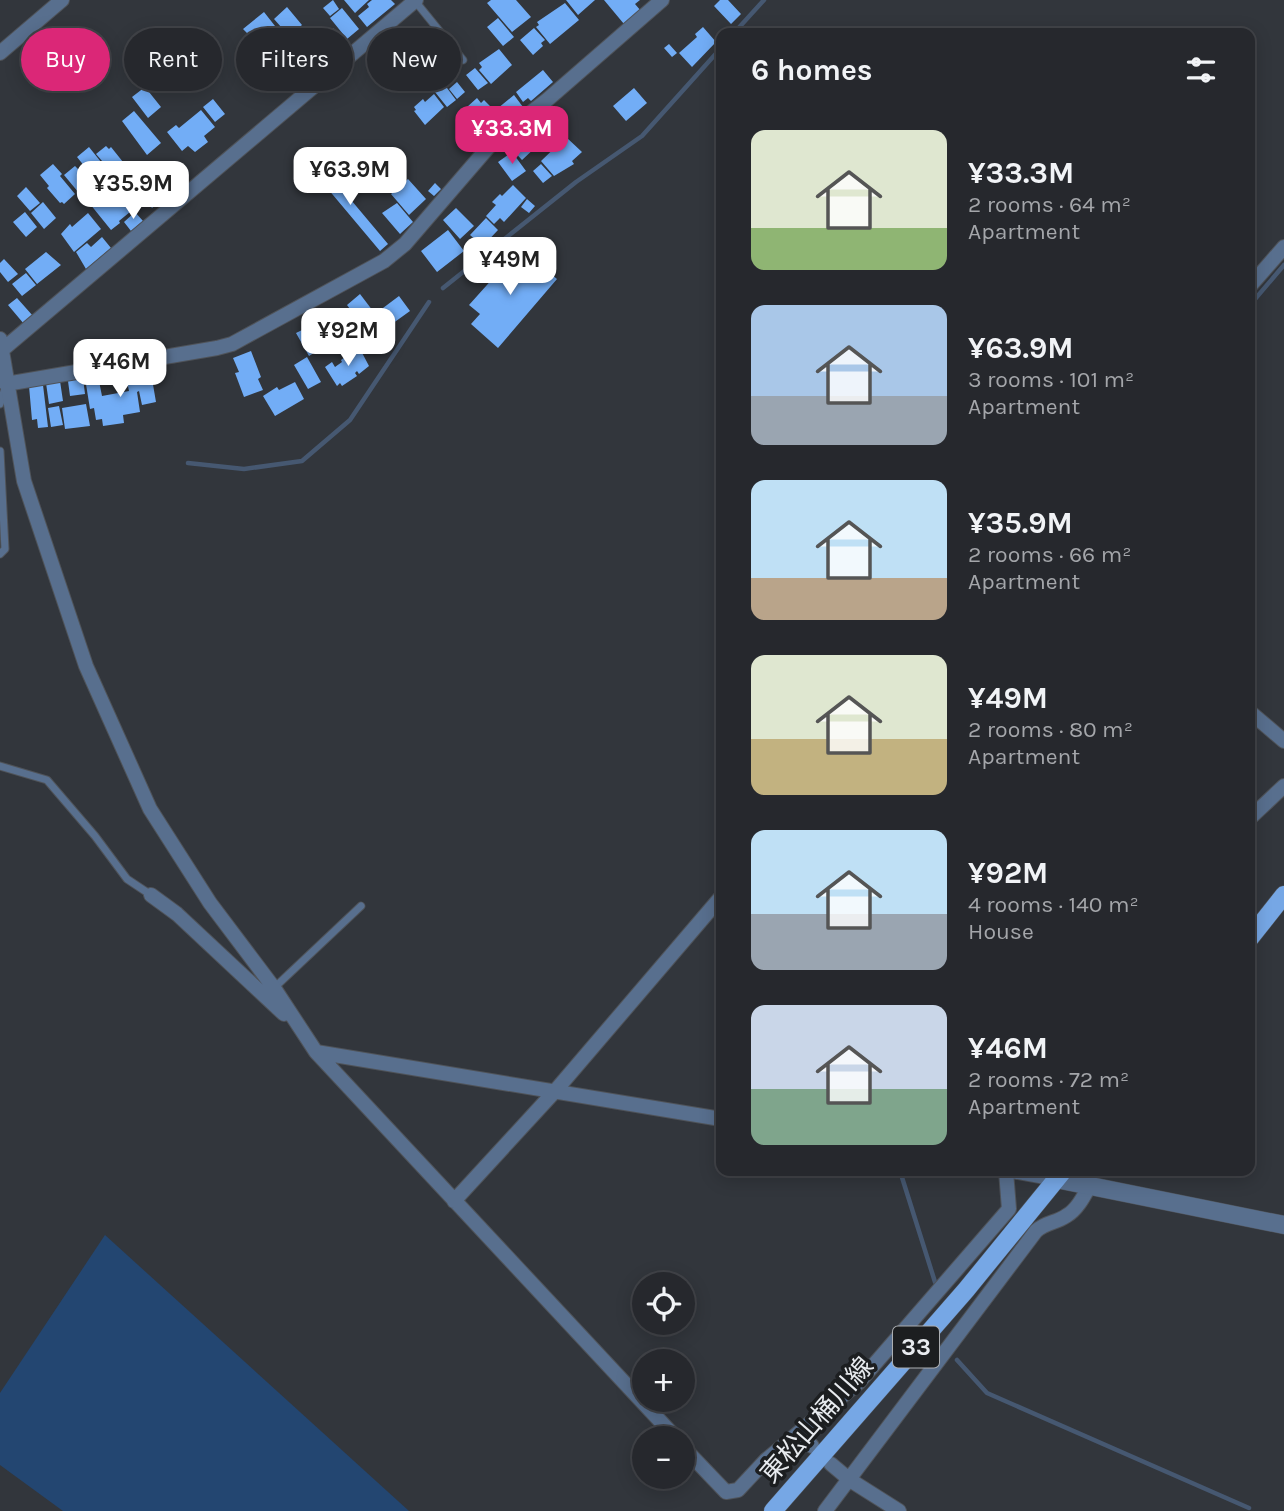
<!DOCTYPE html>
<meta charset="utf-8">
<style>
:root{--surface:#26282d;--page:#2e3035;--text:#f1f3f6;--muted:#a4a6aa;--line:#424449;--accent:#db2777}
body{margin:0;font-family:Karla,"Noto Sans JP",sans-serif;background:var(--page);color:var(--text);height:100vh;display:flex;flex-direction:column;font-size:26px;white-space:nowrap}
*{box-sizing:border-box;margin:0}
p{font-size:23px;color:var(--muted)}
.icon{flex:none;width:38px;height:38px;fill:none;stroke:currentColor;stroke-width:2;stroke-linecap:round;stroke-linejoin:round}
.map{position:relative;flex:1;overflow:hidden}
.side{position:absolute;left:716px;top:28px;width:539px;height:1148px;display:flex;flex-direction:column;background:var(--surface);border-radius:14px;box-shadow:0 4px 18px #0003,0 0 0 2px var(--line)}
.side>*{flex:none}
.top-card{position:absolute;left:21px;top:28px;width:590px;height:63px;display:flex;gap:14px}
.buttons{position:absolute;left:632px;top:1272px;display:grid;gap:14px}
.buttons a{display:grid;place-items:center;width:63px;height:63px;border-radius:50%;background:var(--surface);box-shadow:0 4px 18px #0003,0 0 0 2px var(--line);font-size:35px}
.price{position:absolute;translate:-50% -60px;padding:0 16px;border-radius:14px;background:#fff;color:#222;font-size:23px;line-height:46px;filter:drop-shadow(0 2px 4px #0008)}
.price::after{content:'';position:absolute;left:50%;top:42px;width:21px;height:16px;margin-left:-10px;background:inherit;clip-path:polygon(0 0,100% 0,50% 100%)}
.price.current{background:var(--accent);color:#fff}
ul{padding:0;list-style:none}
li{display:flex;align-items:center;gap:21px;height:175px;padding:0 35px}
li span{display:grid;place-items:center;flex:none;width:196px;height:140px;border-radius:14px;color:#555}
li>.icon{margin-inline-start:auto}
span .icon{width:84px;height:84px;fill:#fffc;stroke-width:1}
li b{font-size:30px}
h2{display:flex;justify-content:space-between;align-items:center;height:84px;padding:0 35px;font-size:30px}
.chip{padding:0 24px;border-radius:32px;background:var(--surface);box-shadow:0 4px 18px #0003,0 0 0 2px var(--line);font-size:24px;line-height:63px}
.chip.current{background:var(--accent);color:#fff}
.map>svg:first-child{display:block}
</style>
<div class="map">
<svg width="1284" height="1511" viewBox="0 0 1284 1511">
<rect width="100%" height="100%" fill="#32363c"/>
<path fill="#234671" d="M105,1235L409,1511H63L0,1465V1393Z"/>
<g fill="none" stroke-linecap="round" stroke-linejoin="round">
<path stroke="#465871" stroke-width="4.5" d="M734,33L764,0
M443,288L576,182L642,136L721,48
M1250,305L1284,265
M188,463L244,469L302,461L350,420L429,302
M900,1171L935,1282
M957,1360L987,1393L1249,1508"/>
</g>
<path fill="#72adf6" d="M333,0L339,9L330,16L323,8Z
M344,0H369L355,13Z
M372,0H391L395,4L367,27L358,16L369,7L367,4Z
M491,0H516L531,17L512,32L487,3Z
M566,0H595L578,15Z
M604,0H640L635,4L641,11L624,24Z
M720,0H728L741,14L731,24L714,6Z
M565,3L579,20L550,44L536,27L539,25L537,22Z
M287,7L302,25L289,36L274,19Z
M342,8L359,29L347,39L330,18Z
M264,12L275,26L256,42L243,29Z
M498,18L514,37L503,46L487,27Z
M703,27L716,42L692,67L679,53L697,37L695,34Z
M333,28L344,42L327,59L321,52L319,54L310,43Z
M534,28L545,40L541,43L543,46L533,55L520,40Z
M281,33L297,53L274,71L271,68L266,72L253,56Z
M669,44L677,53L672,57L664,48Z
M408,49L427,70L407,87L389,67Z
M499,49L512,65L491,84L479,70L482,67L479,63Z
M297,55L304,63L295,70L289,62Z
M443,56L457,71L442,84L428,68Z
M475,68L488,83L478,90L466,75Z
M543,70L553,82L531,101L528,98L523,102L516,92Z
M457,82L465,92L457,99L449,89Z
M444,84L456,100L447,107L435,92Z
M145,87L161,107L148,118L132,97Z
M634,88L647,103L626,121L613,106Z
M434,94L444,107L425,125L414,111L416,110L414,107L423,99L425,102Z
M514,95L523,107L491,134L481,122Z
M477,98L481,103L484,100L490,106L477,118L467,107Z
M213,99L225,114L215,122L203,107Z
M201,110L215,127L204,136L208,142L195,152L188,146L182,151L167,132L176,125L179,128Z
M134,111L161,143L147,155L122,121Z
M541,117L555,132L540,145L526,130Z
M523,131L537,146L522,160L508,145Z
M566,137L582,152L572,161L574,164L554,176L541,161Z
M106,146L109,149L111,147L127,167L115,176L96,154Z
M89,147L105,167L93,177L77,157Z
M512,152L526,171L512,181L498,162Z
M320,163L388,244L380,251L312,170Z
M53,164L62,174L60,176L75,194L64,204L62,202L60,203L47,188L49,186L40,175Z
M166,164L180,184L152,208L138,191Z
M541,164L552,176L543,183L533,171Z
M75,166L79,170L81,169L97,189L84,199L64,175Z
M408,179L426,199L409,215L391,194Z
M435,183L441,189L434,196L428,191Z
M513,185L526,198L504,222L500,218L494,224L486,216L496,205L492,202L500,194L502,196Z
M26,187L40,203L30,211L17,196Z
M116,188L136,207L119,221L120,223L111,230L90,204L102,194L107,200L110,197L108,195Z
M527,199L535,206L529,213L521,207Z
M43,202L56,218L44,229L31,213Z
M397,203L413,222L400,234L382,213Z
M456,208L474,226L460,239L443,220Z
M25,212L37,227L26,237L13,222Z
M135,212L143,221L131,231L124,222Z
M88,213L101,229L74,252L61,234L70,224L72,227Z
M486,218L498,230L483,246L470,235Z
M448,230L464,251L437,272L421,251Z
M102,237L111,248L86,269L76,252L87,243L91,247Z
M511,240L516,247L512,250L514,253L502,261L495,252Z
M520,248L557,279L498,348L471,324L480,314L469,305Z
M46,252L61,265L37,284L25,269Z
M4,259L18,274L8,282L0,272V263Z
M26,273L36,285L22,296L12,284Z
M360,294L376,315L362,325L347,305Z
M399,296L410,311L385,329L377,317L381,314L379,311Z
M17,298L33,316L24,324L8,305Z
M372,321L382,335L370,344L360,330Z
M308,327L320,349L309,356L296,333Z
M359,347L369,366L359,374L357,371L355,373L357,376L342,386L340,383L337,386L325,367L332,362L335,367L342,362L341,360Z
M251,351L261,377L258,379L263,390L244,397L235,373L239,372L233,358Z
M307,357L321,382L308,389L294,365Z
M151,373L156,402L142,405L139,391L137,392L140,412L123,415L124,423L103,426L102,419L96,420L94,408L90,409L85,378L98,376L102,396L129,391L126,377Z
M83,378L85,394L70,396L68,381Z
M60,381L63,401L49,404L46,383Z
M295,382L304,399L275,416L263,396L277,387L279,390Z
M43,385L48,427L38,428L37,419L32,420L29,386Z
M86,404L90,426L65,429L62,408Z
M59,406L63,425L51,427L48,408Z"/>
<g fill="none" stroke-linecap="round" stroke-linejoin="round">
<defs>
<path id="service" d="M415,1L463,60
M0,404L5,388
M0,451L5,549L0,554
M0,766L47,780L95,836L127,879L151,895
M274,988L361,906"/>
<path id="minor" d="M0,53L62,0
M1250,286L1284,247
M0,339L24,481L86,666L150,809L210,903L274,988L316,1052L676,1438
M1,351L416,0
M6,384L217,348L232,344L384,261L405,244L492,143L547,100L662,0
M1250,712L1284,741
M1250,818L1284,786
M151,895L177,914L284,1014
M316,1052L721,1119
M1012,1171L1056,1179
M454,1201L556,1090L721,897
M799,1433L812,1446
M682,1446L726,1492L738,1490L766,1460L859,1382L1009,1209L1006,1171
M831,1464L850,1480L899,1511
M825,1511L1036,1231C1046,1222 1056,1223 1066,1216C1077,1210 1084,1196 1090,1185"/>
<path id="tertiary" d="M1056,1179L1284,1225"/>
<path id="primary" d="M1250,938L1284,895
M773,1511L966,1290L1063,1171"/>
</defs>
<use href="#service" stroke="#4f5359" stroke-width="9"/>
<use href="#minor" stroke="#4f5359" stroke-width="16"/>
<use href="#tertiary" stroke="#4f5359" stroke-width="19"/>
<use href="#primary" stroke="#4f5359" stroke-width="19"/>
<use href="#service" stroke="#586f8e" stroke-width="7"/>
<use href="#minor" stroke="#586f8e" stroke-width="14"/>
<use href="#tertiary" stroke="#586f8e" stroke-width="18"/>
<use href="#primary" stroke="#76a7e5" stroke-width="18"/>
</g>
<g text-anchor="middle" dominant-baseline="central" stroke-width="7" stroke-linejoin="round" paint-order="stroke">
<rect fill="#1c1e20" stroke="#abaeb1" stroke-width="2" x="893" y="1326.5" width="46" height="41" rx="5"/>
<g font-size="24" font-weight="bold" fill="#e8ebef">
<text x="916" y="1347">33</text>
</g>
<g font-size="26" fill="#e8ebef" stroke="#1c1e20">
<text transform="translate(817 1420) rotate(-49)">東松山桶川線</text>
</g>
</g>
</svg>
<div class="buttons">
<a><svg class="icon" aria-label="locate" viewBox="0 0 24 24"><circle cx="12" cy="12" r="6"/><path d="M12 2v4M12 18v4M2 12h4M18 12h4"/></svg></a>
<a>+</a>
<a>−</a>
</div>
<b class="price current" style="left:512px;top:166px">¥33.3M</b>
<b class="price" style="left:350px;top:207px">¥63.9M</b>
<b class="price" style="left:133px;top:221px">¥35.9M</b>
<b class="price" style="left:510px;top:297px">¥49M</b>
<b class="price" style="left:348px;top:368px">¥92M</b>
<b class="price" style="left:120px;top:399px">¥46M</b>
<div class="top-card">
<a class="chip current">Buy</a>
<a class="chip">Rent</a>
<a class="chip">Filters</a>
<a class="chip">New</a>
</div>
<section class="side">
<h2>6 homes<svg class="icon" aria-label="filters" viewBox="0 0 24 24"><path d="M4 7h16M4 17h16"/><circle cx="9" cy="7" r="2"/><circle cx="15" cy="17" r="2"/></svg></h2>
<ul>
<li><span style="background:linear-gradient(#dfe7d0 70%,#8fb573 0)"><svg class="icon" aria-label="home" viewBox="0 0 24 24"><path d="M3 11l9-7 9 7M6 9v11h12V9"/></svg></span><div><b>¥33.3M</b><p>2 rooms · 64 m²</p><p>Apartment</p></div></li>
<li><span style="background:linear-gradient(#a9c7e8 65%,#9aa5b1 0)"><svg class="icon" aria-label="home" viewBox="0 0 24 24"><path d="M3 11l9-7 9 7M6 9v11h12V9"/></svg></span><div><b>¥63.9M</b><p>3 rooms · 101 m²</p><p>Apartment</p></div></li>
<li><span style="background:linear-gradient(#bfe0f5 70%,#b9a48a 0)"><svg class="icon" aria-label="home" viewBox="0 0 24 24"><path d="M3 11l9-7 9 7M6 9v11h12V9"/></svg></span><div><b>¥35.9M</b><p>2 rooms · 66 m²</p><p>Apartment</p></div></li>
<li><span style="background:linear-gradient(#dfe7d0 60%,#c2b280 0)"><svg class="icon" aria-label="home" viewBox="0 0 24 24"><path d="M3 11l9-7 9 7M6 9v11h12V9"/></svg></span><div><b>¥49M</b><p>2 rooms · 80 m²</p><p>Apartment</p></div></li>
<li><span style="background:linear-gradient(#bfe0f5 60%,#9aa5b1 0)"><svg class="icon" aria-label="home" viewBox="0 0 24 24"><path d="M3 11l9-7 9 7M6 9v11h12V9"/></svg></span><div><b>¥92M</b><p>4 rooms · 140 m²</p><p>House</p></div></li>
<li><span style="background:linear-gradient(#c9d6e8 60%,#7fa58c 0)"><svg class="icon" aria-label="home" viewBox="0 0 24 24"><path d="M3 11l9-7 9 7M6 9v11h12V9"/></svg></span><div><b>¥46M</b><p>2 rooms · 72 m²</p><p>Apartment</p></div></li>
</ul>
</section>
</div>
